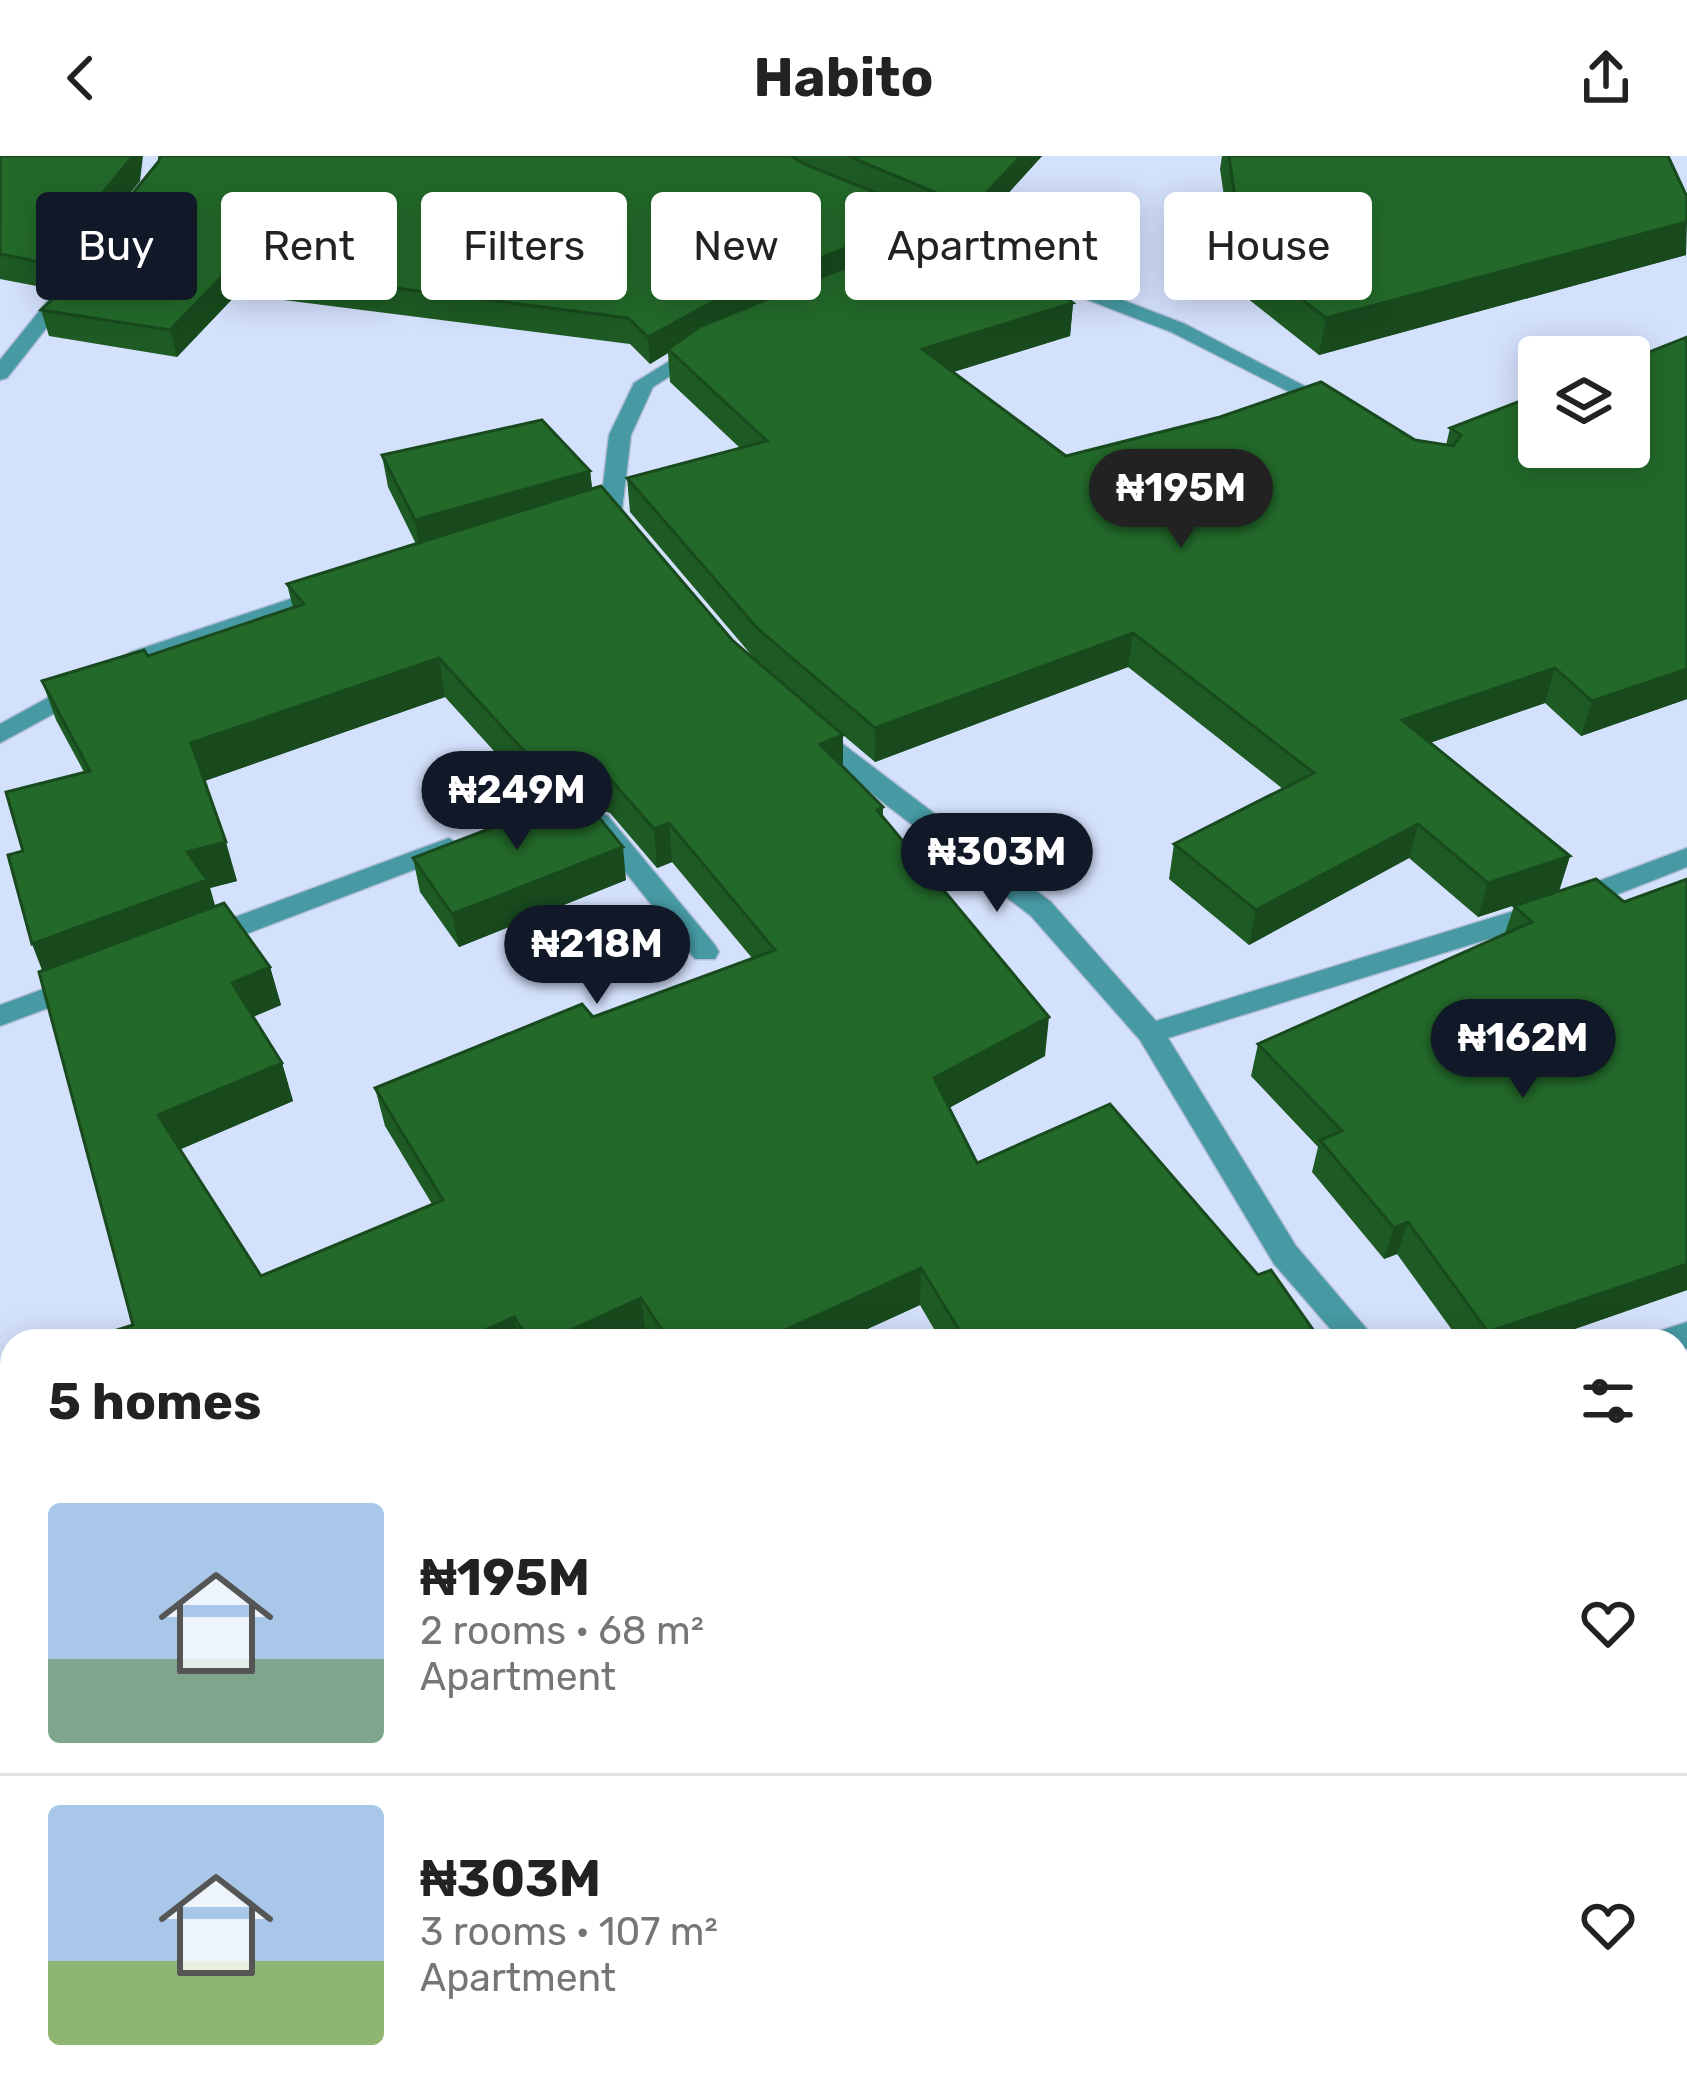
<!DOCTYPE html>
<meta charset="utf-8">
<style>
:root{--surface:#fff;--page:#f6f6f6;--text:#222;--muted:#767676;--line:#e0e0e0;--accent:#111827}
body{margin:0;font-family:Rubik,sans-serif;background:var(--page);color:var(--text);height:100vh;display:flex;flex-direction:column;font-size:45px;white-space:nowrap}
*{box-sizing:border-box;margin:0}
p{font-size:39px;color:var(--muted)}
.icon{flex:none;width:66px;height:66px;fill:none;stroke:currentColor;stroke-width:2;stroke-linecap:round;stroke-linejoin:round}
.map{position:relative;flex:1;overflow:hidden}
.details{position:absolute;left:0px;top:1173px;width:1689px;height:771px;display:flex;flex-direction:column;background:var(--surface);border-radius:36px 36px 0 0;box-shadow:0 6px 30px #0003}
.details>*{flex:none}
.top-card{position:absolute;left:36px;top:36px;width:1617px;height:108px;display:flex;gap:24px}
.fabs{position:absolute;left:1518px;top:180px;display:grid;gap:24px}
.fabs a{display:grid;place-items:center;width:132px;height:132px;border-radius:12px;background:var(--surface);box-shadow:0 6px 30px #0003;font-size:60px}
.price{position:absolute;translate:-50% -102px;padding:0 27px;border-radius:42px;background:var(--accent);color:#fff;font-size:39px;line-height:78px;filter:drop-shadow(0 3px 6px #0008)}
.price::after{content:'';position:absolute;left:50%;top:72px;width:36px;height:27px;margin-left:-18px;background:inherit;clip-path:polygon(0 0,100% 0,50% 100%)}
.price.active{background:#222;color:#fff}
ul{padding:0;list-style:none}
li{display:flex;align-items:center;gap:36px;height:300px;padding:0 48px}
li+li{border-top:3px solid var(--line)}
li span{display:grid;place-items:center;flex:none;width:336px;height:240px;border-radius:12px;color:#555}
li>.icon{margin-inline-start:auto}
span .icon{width:144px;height:144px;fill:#fffc;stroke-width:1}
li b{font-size:51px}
h2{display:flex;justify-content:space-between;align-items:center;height:144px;padding:0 48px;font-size:51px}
.pill{padding:0 42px;border-radius:12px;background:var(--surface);box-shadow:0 6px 30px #0003;font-size:42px;line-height:108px}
.pill.active{background:var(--accent);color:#fff}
header{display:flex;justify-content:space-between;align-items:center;height:156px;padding:0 48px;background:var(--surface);font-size:54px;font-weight:700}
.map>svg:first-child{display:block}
</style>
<header><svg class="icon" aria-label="back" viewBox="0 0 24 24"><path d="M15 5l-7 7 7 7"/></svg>Habito<svg class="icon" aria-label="share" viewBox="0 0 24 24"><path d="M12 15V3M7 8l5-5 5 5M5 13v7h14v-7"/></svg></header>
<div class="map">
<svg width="1687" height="1943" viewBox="0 0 1687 1943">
<rect width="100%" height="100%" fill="#d4e1fc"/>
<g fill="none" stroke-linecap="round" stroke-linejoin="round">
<defs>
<path id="street" d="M987,97H1001L1185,168L1345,251L1341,255H1327L1171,176L987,105Z
M61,128L78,132L7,222L0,224V204Z
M697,188L714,192L653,231L631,279L622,354L641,379L630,386L622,384L600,355L609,279L634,227Z
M329,430L341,437L337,442L149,506L0,587V568L131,496Z
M815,567L1051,746L1156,865L1540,747L1687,692V711L1560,761L1168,882L1296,1090L1377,1185H1341L1274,1108L1140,884L1031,760L876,641L806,581L802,575Z
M599,657L608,660L715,789L719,796L715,803H695L590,672L586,666Z
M449,682L462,691L458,697L212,791L202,794L188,784L192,777Z
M84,818L94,821L98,828L94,835L0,870V849Z
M1687,1166V1192L1677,1196V1185H1652L1656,1176Z
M0,1235L12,1239V1286L0,1282Z
M181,1932H230L225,1943H176Z
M877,1932H922L927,1943H882Z"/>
</defs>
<use href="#street" stroke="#b0bcd4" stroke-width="3"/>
<use href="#street" fill="#479aa3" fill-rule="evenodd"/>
</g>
<path fill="#1e5b24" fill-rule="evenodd" d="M0,0L140,25L52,133L0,123Z
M160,0H1042L975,74L1073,147L1070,180L953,216L1066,300L1415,284L1446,289L1450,272L1539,238L1687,543L1581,580L1545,547L1430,587L1570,700L1559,735L1478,761L1409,702L1249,789L1169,723L1174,688L1283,633L1128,511L875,606L843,579V611L883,651V661L1045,900L949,952L977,1007L1258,1119L1321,1185H941L920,1149L841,1185H649L646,1179L633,1185H82L133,1169L42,814L23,695L84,616L56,564L42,525L148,500L293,452L287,428L416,388L388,331L382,299L590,315L592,333L733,485L759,508L630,356L627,322L740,292L670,226L668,197L650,208L630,188L237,138L177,201L49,180L41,154L75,122L72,112L159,5ZM931,61L950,69L931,77ZM445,541L542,648L560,645L413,702L420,736L459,791L626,724L590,650L610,657L657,712L672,706L752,802L593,861L375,932L385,970L432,1048L261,1120L180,993L293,945L282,907L253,861L281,849L270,811L215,751L210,732L237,725L204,625Z
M1222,0H1668L1686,99L1319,199L1238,135L1220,13Z
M1687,723V1134L1540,1185H1460L1397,1098L1384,1103L1312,1016L1318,991L1251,920L1258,888L1505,777L1514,750L1624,746Z
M1687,1290V1486L1677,1475V1296Z
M1687,1853V1915L1677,1906V1864Z
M1045,1932H1073L1056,1943H1052Z"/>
<path fill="#184a1d" d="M133,0H143L140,25L52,133L45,107Z
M1021,0H1042L971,78L972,52Z
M932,59L931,85L668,193V197L650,208L648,181L729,137Z
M1687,66L1686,99L1319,199L1326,162Z
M231,111L237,138L177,201L170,174Z
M1073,147L1070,180L921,226L922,193Z
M590,315L594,348L421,397L415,364Z
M1133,477L1128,511L875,606V572Z
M439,502L445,541L202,626L191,587Z
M1555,512L1545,547L1394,599L1402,564Z
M1687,513V543L1581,580L1592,545Z
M843,579V618L820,588Z
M564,605L569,644L559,638L560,645L542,648L537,609Z
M669,667L672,706L657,712L654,673Z
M1418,668L1409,702L1249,789L1256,754Z
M226,686L237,725L210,732L219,763L47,827L32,788L187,696Z
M623,691L626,724L459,791L452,758Z
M1570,700L1559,735L1478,761L1488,727Z
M270,811L281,849L243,865L232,827Z
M1049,861L1045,900L932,961L934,922Z
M282,907L293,945L172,997L158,959Z
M1408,1066L1397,1098L1384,1103L1394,1072Z
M1687,1108V1134L1540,1185H1485L1488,1176Z
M921,1112L920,1149L841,1185H761Z
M641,1142L646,1179L633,1185H547Z
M514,1161L519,1185H461Z
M12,1662V1681L2,1667Z
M711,1932H770L742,1943H699L698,1937Z
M1057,1932H1073L1054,1943Z
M1437,1932H1449L1436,1943H1424Z"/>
<path fill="#236a2a" stroke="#184a1d" stroke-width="3" d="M0,0H133L45,107L0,98Z
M160,0H791L804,8L932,59L729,137L648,181L628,162L231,111L170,174L41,154L83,114L72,112L159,5Z
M848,0H1021L972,52Z
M1229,0H1668L1687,41V66L1326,162L1243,98Z
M961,65L1073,147L922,193L1066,300L1220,261L1321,226L1415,284L1453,290L1461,279L1450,272L1539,238V291H1629V204L1687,181V513L1592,545L1555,512L1402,564L1570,700L1488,727L1418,668L1256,754L1174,688L1314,617L1133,477L875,572L758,473L627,322L767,285L668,193L701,170Z
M542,264L590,315L415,364L382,299Z
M601,330L733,485L843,579L820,588L883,651L877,654L1049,861L934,922L977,1007L1110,948L1258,1119L1271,1114L1321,1185H966L921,1112L761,1185H669L641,1142L547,1185H529L514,1161L461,1185H82L133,1169L39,816L224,747L270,811L232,827L282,907L158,959L261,1120L443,1044L375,932L582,848L593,861L775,794L669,667L654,673L606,618L564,605L537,609L439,502L191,587L226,686L187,696L207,724L32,788L8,699L23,695L6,636L90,615L42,525L144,494L148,500L304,448L287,428Z
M559,638L584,643L623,691L452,758L413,702L564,644Z
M1596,723L1624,746L1687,723V1108L1488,1176L1408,1066L1394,1072L1320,984L1342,975L1258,888L1532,766L1514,750Z
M12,1255V1662L2,1667L0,1663V1261Z
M1687,1290V1428L1677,1417V1296Z
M621,1932H711L698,1937L701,1943H624Z
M1327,1932H1437L1424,1943H1315Z"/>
</svg>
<div class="fabs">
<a><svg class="icon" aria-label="layers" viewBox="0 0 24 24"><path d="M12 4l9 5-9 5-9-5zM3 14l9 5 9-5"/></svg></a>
</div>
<b class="price active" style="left:1181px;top:395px">₦195M</b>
<b class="price" style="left:517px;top:697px">₦249M</b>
<b class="price" style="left:997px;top:759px">₦303M</b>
<b class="price" style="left:597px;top:851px">₦218M</b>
<b class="price" style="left:1523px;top:945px">₦162M</b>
<div class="top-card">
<a class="pill active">Buy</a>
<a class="pill">Rent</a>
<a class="pill">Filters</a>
<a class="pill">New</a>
<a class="pill">Apartment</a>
<a class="pill">House</a>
</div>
<section class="details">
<h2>5 homes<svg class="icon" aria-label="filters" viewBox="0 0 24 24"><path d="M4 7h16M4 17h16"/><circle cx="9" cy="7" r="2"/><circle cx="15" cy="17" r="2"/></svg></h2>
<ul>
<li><span style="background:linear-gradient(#a9c7e8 65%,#7fa58c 0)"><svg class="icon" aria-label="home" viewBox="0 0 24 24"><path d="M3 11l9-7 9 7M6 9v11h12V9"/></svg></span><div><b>₦195M</b><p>2 rooms · 68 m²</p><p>Apartment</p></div><svg class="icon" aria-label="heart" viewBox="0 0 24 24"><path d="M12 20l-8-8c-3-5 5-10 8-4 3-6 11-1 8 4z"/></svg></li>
<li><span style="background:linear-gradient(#a9c7e8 65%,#8fb573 0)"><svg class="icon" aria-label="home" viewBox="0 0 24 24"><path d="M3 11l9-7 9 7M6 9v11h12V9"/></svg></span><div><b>₦303M</b><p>3 rooms · 107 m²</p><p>Apartment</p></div><svg class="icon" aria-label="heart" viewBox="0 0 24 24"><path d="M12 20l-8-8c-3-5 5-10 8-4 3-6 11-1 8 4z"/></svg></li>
</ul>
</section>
</div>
